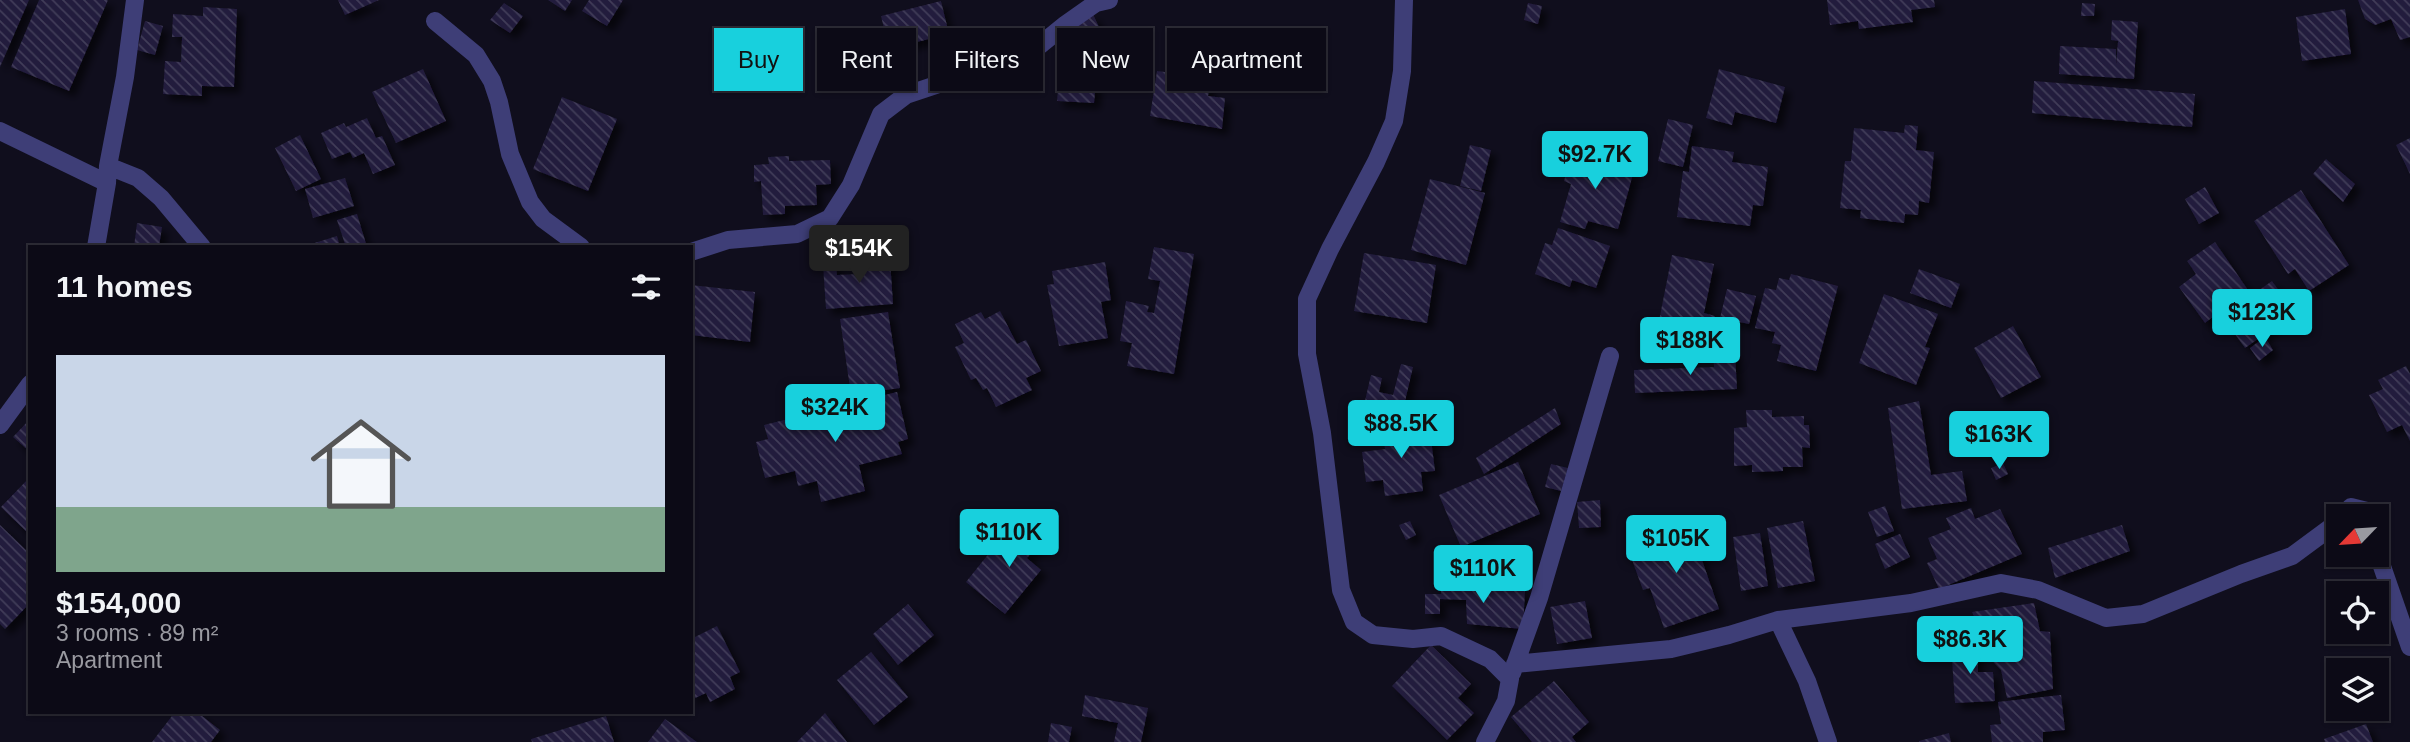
<!DOCTYPE html>
<meta charset="utf-8">
<style>
:root{--surface:#0c0a16;--page:#15131f;--text:#f1f3f6;--muted:#9a9aa1;--line:#2c2b35;--accent:#18d0dd}
body{margin:0;font-family:Arial,sans-serif;background:var(--page);color:var(--text);height:100vh;display:flex;flex-direction:column;font-size:26px;white-space:nowrap}
*{box-sizing:border-box;margin:0}
p{font-size:23px;color:var(--muted)}
.icon{flex:none;width:38px;height:38px;fill:none;stroke:currentColor;stroke-width:2;stroke-linecap:round;stroke-linejoin:round}
.map{position:relative;flex:1;overflow:hidden}
.details{position:absolute;left:28px;top:245px;width:665px;height:469px;display:flex;flex-direction:column;background:var(--surface);border-radius:0px;box-shadow:0 2px 5px #0004,0 0 0 2px var(--line)}
.details>*{flex:none}
.guide{position:absolute;left:714px;top:28px;width:665px;height:63px;display:flex;gap:14px}
.needle{width:46px;rotate:245deg}
.tools{position:absolute;left:2326px;top:504px;display:grid;gap:14px}
.tools a{display:grid;place-items:center;width:63px;height:63px;border-radius:0px;background:var(--surface);box-shadow:0 2px 5px #0004,0 0 0 2px var(--line);font-size:35px}
.price{position:absolute;translate:-50% -60px;padding:0 16px;border-radius:7px;background:var(--accent);color:#111;font-size:23px;line-height:46px;filter:drop-shadow(0 2px 4px #0008)}
.price::after{content:'';position:absolute;left:50%;top:42px;width:21px;height:16px;margin-left:-10px;background:inherit;clip-path:polygon(0 0,100% 0,50% 100%)}
.price.current{background:#222;color:#fff}
ul{padding:0;list-style:none}
li{display:grid;align-content:center;gap:14px;height:371px;padding:0 28px}
li+li{border-top:2px solid var(--line)}
li span{display:grid;place-items:center;height:217px;border-radius:0px;color:#555}
li>.icon{margin-inline-start:auto}
span .icon{width:126px;height:126px;fill:#fffc;stroke-width:1}
li b{font-size:30px}
h2{display:flex;justify-content:space-between;align-items:center;height:84px;padding:0 28px;font-size:30px}
.tag{padding:0 24px;border-radius:0px;background:var(--surface);box-shadow:0 2px 5px #0004,0 0 0 2px var(--line);font-size:24px;line-height:63px}
.tag.current{background:var(--accent);color:#111}
.map>svg:first-child{display:block}
</style>
<div class="map">
<svg width="2410" height="742" viewBox="0 0 2410 742">
<defs>
<pattern id="building-back-hatch" width="6" height="6" patternUnits="userSpaceOnUse" patternTransform="scale(1.75)"><rect width="6" height="6" fill="#221c3c"/><path d="M-1 5l2 2M0 0l6 6M5-1l2 2" fill="none" stroke="#413c59"/></pattern>
<filter id="shadow"><feDropShadow dx="6" dy="6" stdDeviation="3.5" flood-color="#0009"/></filter>
</defs>
<rect width="100%" height="100%" fill="#100e1d"/>
<path fill="url(#building-back-hatch)" filter="url(#shadow)" d="M0,0H29L0,67Z
M39,0H108L69,91L11,67Z
M338,0H379L345,15Z
M548,0H572L565,11Z
M589,0H623L607,26L582,11Z
M1827,0H1934L1935,7L1911,10L1913,22L1859,29L1858,21L1830,25Z
M2358,0H2410V37L2400,40L2391,19L2375,25L2365,19Z
M941,1L949,34L889,49L881,16Z
M504,3L523,16L510,33L490,20Z
M1528,3L1542,6L1538,24L1524,20Z
M2082,3L2095,4L2094,16H2081Z
M203,7L237,9L234,87L202,86V96L163,94L165,61L181,62L182,37H172L173,14L203,16Z
M2345,9L2351,54L2302,61L2296,17Z
M1093,14L1110,51L1085,62L1081,54L1075,56L1064,33Z
M2112,20L2138,22L2134,79L2059,74L2060,46L2116,49V65L2118,41L2111,40Z
M145,21L163,26L155,55L137,50Z
M1215,57L1235,61L1231,77L1211,72Z
M1060,65L1089,67L1088,81H1096L1094,103L1057,101Z
M423,69L446,121L396,143L372,92Z
M1719,69L1785,87L1776,123L1735,112L1732,125L1706,118Z
M1157,71L1181,74V82L1210,85L1208,96L1225,98L1222,129L1150,116Z
M2034,81L2195,94L2192,127L2032,113Z
M562,97L617,119L588,191L533,169Z
M367,118L376,138L382,136L395,165L373,174L364,153L353,158L350,152L332,159L321,133L344,123L346,127Z
M1668,119L1693,125L1683,167L1658,161Z
M1905,125L1918,126L1916,150L1934,152L1929,203L1919,201L1918,215L1905,214L1904,223L1860,218L1861,210L1840,208L1845,161H1851L1854,128L1904,133Z
M300,135L321,179L296,191L275,148Z
M2410,138V174L2396,145Z
M1470,145L1491,150L1481,191L1460,186Z
M1692,146L1734,152L1732,162L1768,167L1763,206L1753,205L1750,226L1677,217L1683,171L1689,172Z
M1573,148L1616,160L1613,168L1633,174L1618,229L1588,221L1585,229L1560,222L1571,184L1564,181Z
M789,156V161L830,160L831,184L816,185L817,205L785,206V214L763,215L761,181L754,182V165L769,164L768,157Z
M2326,159L2355,184L2343,202L2313,174Z
M345,178L354,206L313,218L305,189Z
M1430,179L1485,193L1466,265L1411,250Z
M2205,187L2219,213L2199,224L2185,199Z
M2301,190L2349,265L2309,291L2295,269L2288,274L2254,221Z
M357,214L367,247H346L337,220Z
M137,223L162,227L159,247H134Z
M1558,228L1610,246L1596,288L1572,280L1570,287L1535,274L1545,243L1552,245Z
M337,236L340,247H305V246Z
M2215,242L2248,290L2205,323L2179,287L2196,274L2187,261Z
M1154,247L1194,254L1174,374L1127,366L1132,343L1120,341L1126,301L1149,306L1147,312L1154,313L1160,281L1148,279Z
M1364,253L1436,265L1427,323L1354,311Z
M1672,255L1714,264L1704,313L1715,316L1710,342L1657,331Z
M890,259L893,304L826,309L823,265L836,264L837,275L857,274L856,261Z
M1105,262L1111,300L1101,302L1108,338L1059,346L1047,285L1054,284L1052,271Z
M1919,269L1960,284L1951,308L1910,293Z
M1791,274L1838,286L1816,371L1777,361L1781,345L1772,343L1775,332L1755,328L1765,288L1776,290L1779,278L1789,280Z
M2272,281L2295,313L2245,348L2222,316Z
M691,285L755,292L750,342L691,335Z
M1727,289L1756,296L1749,324L1720,318Z
M1884,294L1938,314L1925,347L1930,348L1916,385L1859,363Z
M1000,311L1017,344L1026,340L1041,371L1026,378L1032,390L996,407L987,388L983,390L976,378L971,380L955,347L964,343L955,324L981,312L985,319Z
M888,312L900,388L851,395L840,319Z
M2013,326L2041,377L2001,398L1974,348Z
M2265,337L2273,350L2259,361L2250,348Z
M1735,353L1737,389L1635,393L1634,370L1714,367L1713,354Z
M1401,364L1413,367L1402,414L1364,405L1371,375L1382,378L1379,392L1393,395Z
M2406,366L2410,374V441L2402,425L2387,432L2369,395L2383,389L2378,380Z
M897,392L908,439L898,442L902,454L859,465L865,491L821,502L817,481L798,486L795,471L765,478L756,442L768,439L764,425Z
M1919,401L1931,475L1962,471L1967,501L1902,509L1888,408Z
M1555,408L1561,424L1484,474L1476,458Z
M1746,410H1772V417L1804,416V425H1809L1810,448L1802,447L1803,467H1783V471L1752,472V465L1734,466V428L1747,427Z
M30,419V452L13,437Z
M1986,419L1993,440L1967,449L1959,429Z
M1429,423L1435,471L1421,472L1423,491L1385,496L1383,480L1366,482L1362,452L1385,449L1382,430Z
M1518,462L1540,514L1461,547L1439,495Z
M2003,463L2008,474L1996,480L1991,468Z
M1551,464L1568,468L1561,491L1545,487Z
M30,477V535L1,507Z
M1600,500L1601,527L1579,528L1577,502Z
M1885,506L1894,531L1877,537L1868,512Z
M1971,508L1975,519L2000,509L2022,554L1939,589L1927,563L1937,559L1928,538L1951,529L1946,518Z
M1701,516L1706,530L1693,534L1719,609L1664,628L1650,588L1643,590L1628,549L1675,533L1678,539L1686,537L1681,523Z
M1027,519L1047,535L1027,558L1041,570L1005,614L966,582L994,547L1000,552Z
M1410,521L1416,535L1406,540L1399,525Z
M1803,521L1815,581L1778,588L1767,528Z
M0,525L30,554V603L5,629L0,624Z
M2122,525L2130,551L2055,578L2048,548Z
M1760,533L1768,586L1741,591L1733,537Z
M1900,534L1910,557L1885,569L1875,544Z
M1441,584L1525,591L1523,629L1467,624L1466,600L1440,599V614H1425V594H1441Z
M1585,601L1592,638L1557,644L1550,607Z
M2034,603L2040,631L2050,632L2053,689L2007,698L2001,670L1994,663L1972,612Z
M908,604L934,635L898,665L873,634Z
M717,626L740,672L730,677L735,689L710,702L706,693L691,700V639Z
M1977,643L1978,672H1993L1995,701L1955,703L1951,645Z
M1431,645L1471,684L1458,698L1474,713L1447,740L1392,686Z
M871,652L908,697L874,725L837,680Z
M1554,681L1589,722L1572,737L1576,742H1532L1511,717Z
M1085,695L1148,708L1141,742H1114L1118,723L1082,716Z
M2061,695L2065,730L2043,732V742H1992L1990,725L2001,724L1998,702Z
M175,712H197L220,730L211,742H152Z
M825,713L847,742H797Z
M606,716L614,742H532L531,739Z
M665,719L697,742H648Z
M1051,723L1072,727L1069,742H1048Z
M2366,724L2373,742H2325L2324,739Z
M1949,733L1951,742H1919V741Z"/>
<g fill="none" stroke-linecap="round" stroke-linejoin="round">
<path stroke="#3e3e77" stroke-width="18" d="M1404,0L1402,71L1394,121L1376,162L1330,249L1307,299V354L1322,433L1341,590L1354,622L1373,635L1413,639L1441,636L1490,659L1510,679L1506,701L1485,742
M435,21L476,55L492,81L499,102L510,154L530,202L543,219L581,247
M0,131L107,183
M108,166L138,178L161,198L202,247
M96,247L107,183L108,166L125,77L135,0
M691,252L728,240L797,234L830,218L851,185L881,114L906,95L942,83L994,73L1013,67L1066,24L1096,3L1109,0
M0,425L30,384
M2343,516L2351,507L2367,511L2368,516
M2376,549L2410,647
M1778,620L1807,681L1828,742
M1515,664L1671,649L1729,635L1778,620L1911,603L2001,583L2038,590L2106,618L2143,614L2241,574L2292,556L2338,522
M1512,673L1539,598L1610,356"/>
</g>
</svg>
<div class="tools">
<a><svg class="needle" viewBox="-14 -14 28 28"><path d="M0-13l5 13h-10z" fill="#e53935"/><path d="M0 13l5-13h-10z" fill="#9a9aa1"/></svg></a>
<a><svg class="icon" aria-label="locate" viewBox="0 0 24 24"><circle cx="12" cy="12" r="6"/><path d="M12 2v4M12 18v4M2 12h4M18 12h4"/></svg></a>
<a><svg class="icon" aria-label="layers" viewBox="0 0 24 24"><path d="M12 4l9 5-9 5-9-5zM3 14l9 5 9-5"/></svg></a>
</div>
<b class="price" style="left:1595px;top:191px">$92.7K</b>
<b class="price current" style="left:859px;top:285px">$154K</b>
<b class="price" style="left:2262px;top:349px">$123K</b>
<b class="price" style="left:1690px;top:377px">$188K</b>
<b class="price" style="left:835px;top:444px">$324K</b>
<b class="price" style="left:1401px;top:460px">$88.5K</b>
<b class="price" style="left:1999px;top:471px">$163K</b>
<b class="price" style="left:1009px;top:569px">$110K</b>
<b class="price" style="left:1676px;top:575px">$105K</b>
<b class="price" style="left:1483px;top:605px">$110K</b>
<b class="price" style="left:1970px;top:676px">$86.3K</b>
<div class="guide">
<a class="tag current">Buy</a>
<a class="tag">Rent</a>
<a class="tag">Filters</a>
<a class="tag">New</a>
<a class="tag">Apartment</a>
</div>
<section class="details">
<h2>11 homes<svg class="icon" aria-label="filters" viewBox="0 0 24 24"><path d="M4 7h16M4 17h16"/><circle cx="9" cy="7" r="2"/><circle cx="15" cy="17" r="2"/></svg></h2>
<ul>
<li><span style="background:linear-gradient(#c9d6e8 70%,#7fa58c 0)"><svg class="icon" aria-label="home" viewBox="0 0 24 24"><path d="M3 11l9-7 9 7M6 9v11h12V9"/></svg></span><div><b>$154,000</b><p>3 rooms · 89 m²</p><p>Apartment</p></div></li>
</ul>
</section>
</div>
